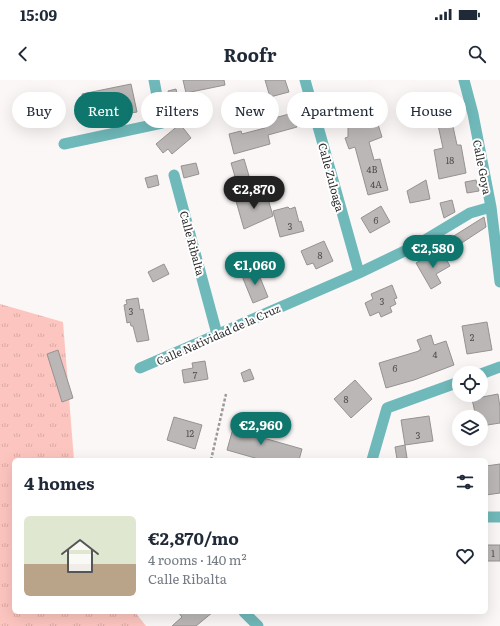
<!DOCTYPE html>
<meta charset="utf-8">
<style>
:root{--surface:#fff;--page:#f6f6f7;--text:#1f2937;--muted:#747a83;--line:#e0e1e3;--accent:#0f766e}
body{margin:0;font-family:Literata,serif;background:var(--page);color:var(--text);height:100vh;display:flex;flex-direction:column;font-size:15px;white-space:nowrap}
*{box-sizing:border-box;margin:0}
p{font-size:13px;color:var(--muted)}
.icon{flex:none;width:22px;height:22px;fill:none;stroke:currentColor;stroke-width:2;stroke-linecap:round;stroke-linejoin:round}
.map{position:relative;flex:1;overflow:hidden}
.details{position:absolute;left:12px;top:378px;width:476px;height:156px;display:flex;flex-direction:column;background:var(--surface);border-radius:6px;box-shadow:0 4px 16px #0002}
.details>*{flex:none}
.guide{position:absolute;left:12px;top:12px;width:476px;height:36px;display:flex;gap:8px}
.tools{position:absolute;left:452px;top:286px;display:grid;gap:8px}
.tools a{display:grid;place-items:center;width:36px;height:36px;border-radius:50%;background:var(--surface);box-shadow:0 4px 16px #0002;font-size:20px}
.price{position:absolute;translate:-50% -34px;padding:0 9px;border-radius:14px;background:var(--accent);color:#fff;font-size:13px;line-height:26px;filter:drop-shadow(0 1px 2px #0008)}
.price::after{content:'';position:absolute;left:50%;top:24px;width:12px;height:9px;margin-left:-6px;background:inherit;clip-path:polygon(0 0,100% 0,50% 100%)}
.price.on{background:#222;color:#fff}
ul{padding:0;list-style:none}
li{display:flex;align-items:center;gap:12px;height:100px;padding:0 12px}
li+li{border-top:1px solid var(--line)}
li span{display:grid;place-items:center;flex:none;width:112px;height:80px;border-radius:6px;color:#555}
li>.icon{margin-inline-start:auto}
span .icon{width:48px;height:48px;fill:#fffc;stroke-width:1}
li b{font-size:17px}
h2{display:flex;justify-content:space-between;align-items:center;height:48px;padding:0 12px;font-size:17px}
.pill{padding:0 14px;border-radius:18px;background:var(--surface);box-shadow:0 4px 16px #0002;font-size:14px;line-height:36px}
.pill.on{background:var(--accent);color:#fff}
.status{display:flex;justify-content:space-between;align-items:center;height:28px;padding:0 20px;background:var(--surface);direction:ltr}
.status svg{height:11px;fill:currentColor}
header{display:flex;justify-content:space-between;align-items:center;height:52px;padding:0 12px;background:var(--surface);font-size:18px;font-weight:700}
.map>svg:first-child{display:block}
</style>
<div class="status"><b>15:09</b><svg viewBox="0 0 49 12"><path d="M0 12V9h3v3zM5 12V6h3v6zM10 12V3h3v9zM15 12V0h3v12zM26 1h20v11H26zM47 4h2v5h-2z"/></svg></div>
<header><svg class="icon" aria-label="back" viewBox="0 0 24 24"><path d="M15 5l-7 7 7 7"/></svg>Roofr<svg class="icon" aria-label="search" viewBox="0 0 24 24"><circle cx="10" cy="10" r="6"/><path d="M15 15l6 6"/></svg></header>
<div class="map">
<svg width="500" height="546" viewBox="0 0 500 546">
<defs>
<pattern id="grass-tufts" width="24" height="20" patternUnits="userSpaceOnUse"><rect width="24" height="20" fill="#fdc5bf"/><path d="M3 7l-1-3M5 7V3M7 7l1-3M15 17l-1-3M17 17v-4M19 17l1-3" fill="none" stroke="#d9a9a4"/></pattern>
</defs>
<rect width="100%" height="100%" fill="#fbf7f7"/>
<path fill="url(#grass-tufts)" d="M0,224L63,242L74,380H14V532H135L146,546H0Z"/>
<path fill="#bbb7b7" stroke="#969292" d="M183,0H224L225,5L186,13Z
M265,0H285L289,12L270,17Z
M131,4L137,32L125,34L124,28L106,32V28L85,33L82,14Z
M176,9L183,40L174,47L168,11Z
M446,17L448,26H451L455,41L452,42L457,65H461L466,93L439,99L434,70L443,68L438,45L432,46L427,21Z
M293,33L297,47L268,55L270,64L234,74L229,54L241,51L242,54L265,48L263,41Z
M376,38L382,57L369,62L374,80L380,79L388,110L368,115L355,67L349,69L345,58L348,57V47Z
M180,44L191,58L172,74L168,69L163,73L156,64Z
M244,79L249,96L236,100L231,83Z
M196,83L199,94L184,98L181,86Z
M157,95L159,105L148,108L145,98Z
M426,100L430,119L410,123L407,111Z
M476,100L479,111L467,113L465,102Z
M266,112L273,136L244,149L236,121Z
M452,120L455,132L444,138L440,123Z
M381,126L390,142L370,153L361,138Z
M288,127L290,129L295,127L299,142L301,141L304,151L280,157L273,131Z
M484,137L486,147L454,168L449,159Z
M324,161L333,181L316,189L313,183L307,185L301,171Z
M442,172L450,186L436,194L441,203L431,209L416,183L427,177L429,180Z
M164,184L169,194L153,202L148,192Z
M257,190L268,217L253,223L242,196Z
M392,205L397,218L394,219L396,224L390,227L392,232L381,237L379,232L370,236L365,223L373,219L371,214Z
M138,218L140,230L143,229L149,260L137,262L133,246H131L130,242L127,243L124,225L127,224L126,220Z
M487,242L492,270L467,274L462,246Z
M431,255L434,265L446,261L454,285L414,300L386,308L379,283L419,271V270H421L417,260Z
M58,270L73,318L62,322L47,274Z
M205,281L208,299L184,303L182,290L193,288L192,283Z
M250,289L254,299L244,302L241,293Z
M355,300L372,319L351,338L334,319Z
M498,314L500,327V343L481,346V337H476L472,319Z
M429,336L433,361L405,365L407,378L397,379L395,367L405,365L401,340Z
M174,337L202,345L195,369L167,360Z
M234,345L261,353L260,357L302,369L299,380H262L227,370Z
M500,384V413L486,415V386Z
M486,465H500V481H486Z
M178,532H213L196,546H172L182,537Z"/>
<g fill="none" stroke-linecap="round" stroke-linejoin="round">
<path stroke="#9c9999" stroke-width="2.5" stroke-dasharray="3 2" stroke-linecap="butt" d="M211,380L226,314"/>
<path stroke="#70b9ba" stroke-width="11" d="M305,0L359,193
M464,0L473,34L491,127L500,202
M64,64L162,43L154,0
M174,95L217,254
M140,288L359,193L415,166L470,133L491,127
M481,294L500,287
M372,380L387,328L459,302
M486,437H500
M244,532L258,546"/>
</g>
<g text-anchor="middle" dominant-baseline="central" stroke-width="4" stroke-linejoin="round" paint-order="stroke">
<g font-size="9" fill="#504e4e">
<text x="450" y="80">18</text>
<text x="372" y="89">4B</text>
<text x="376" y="104">4A</text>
<text x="376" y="140">6</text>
<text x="290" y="146">3</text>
<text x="320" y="175">8</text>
<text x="382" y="221">3</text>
<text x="131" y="231">3</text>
<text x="472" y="257">2</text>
<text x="435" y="274">4</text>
<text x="395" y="288">6</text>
<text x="195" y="295">7</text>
<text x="346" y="319">8</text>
<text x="190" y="353">12</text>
<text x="418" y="355">3</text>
<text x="493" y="473">1</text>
</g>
<g font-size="11" fill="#2c2b2b" stroke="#fff">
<text transform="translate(483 87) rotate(79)">Calle Goya</text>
<text transform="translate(332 97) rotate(75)">Calle Zuloaga</text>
<text transform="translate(193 163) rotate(75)">Calle Ribalta</text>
<text transform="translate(218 254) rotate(-24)">Calle Natividad de la Cruz</text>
</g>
</g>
</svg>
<div class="tools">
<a><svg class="icon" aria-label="locate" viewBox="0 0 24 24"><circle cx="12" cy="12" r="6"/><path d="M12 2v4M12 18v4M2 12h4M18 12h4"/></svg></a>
<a><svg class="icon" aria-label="layers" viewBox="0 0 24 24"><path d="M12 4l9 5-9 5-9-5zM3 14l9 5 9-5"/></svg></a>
</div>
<b class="price on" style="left:254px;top:130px">€2,870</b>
<b class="price" style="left:433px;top:189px">€2,580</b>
<b class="price" style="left:255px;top:206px">€1,060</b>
<b class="price" style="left:261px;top:366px">€2,960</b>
<div class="guide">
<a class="pill">Buy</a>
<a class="pill on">Rent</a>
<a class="pill">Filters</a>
<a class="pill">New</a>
<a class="pill">Apartment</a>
<a class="pill">House</a>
</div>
<section class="details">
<h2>4 homes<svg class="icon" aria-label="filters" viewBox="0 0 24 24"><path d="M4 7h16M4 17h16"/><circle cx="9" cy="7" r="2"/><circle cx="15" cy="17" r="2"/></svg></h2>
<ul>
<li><span style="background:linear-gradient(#dfe7d0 60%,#b9a48a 0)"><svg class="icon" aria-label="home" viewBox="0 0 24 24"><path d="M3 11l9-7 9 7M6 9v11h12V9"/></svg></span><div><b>€2,870/mo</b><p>4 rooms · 140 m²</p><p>Calle Ribalta</p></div><svg class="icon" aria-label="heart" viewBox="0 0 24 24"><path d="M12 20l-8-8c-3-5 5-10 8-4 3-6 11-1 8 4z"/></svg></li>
</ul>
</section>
</div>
